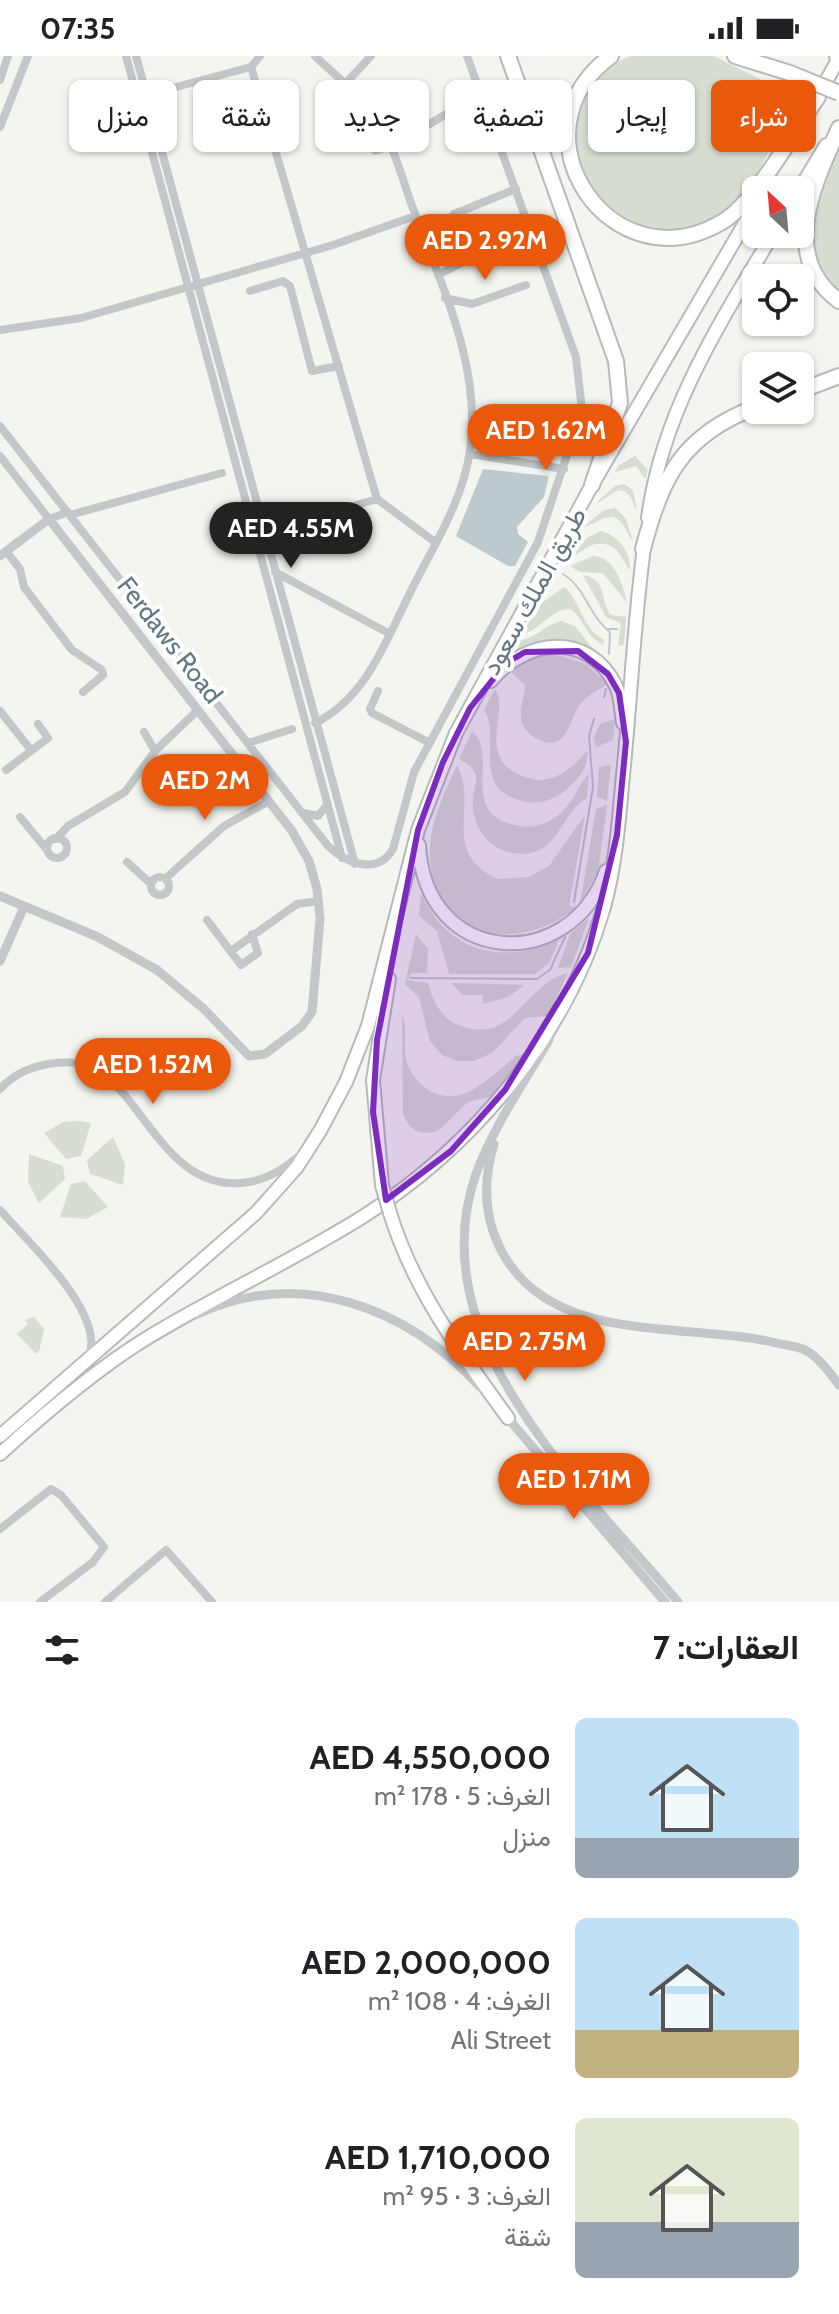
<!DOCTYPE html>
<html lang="ar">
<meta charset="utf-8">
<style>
:root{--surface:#fff;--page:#f6f6f6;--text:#202124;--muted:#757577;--accent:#ea580c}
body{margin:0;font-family:Cabin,Vazirmatn,sans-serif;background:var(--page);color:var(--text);direction:rtl;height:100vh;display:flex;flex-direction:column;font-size:30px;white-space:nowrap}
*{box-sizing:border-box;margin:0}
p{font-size:26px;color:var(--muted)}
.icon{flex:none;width:44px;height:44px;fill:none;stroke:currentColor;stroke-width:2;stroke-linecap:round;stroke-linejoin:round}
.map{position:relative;height:1546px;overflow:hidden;direction:ltr}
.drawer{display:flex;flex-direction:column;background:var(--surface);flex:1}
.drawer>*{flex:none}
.top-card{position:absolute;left:24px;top:24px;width:792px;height:72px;direction:rtl;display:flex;gap:16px}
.needle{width:52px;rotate:334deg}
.tools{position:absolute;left:742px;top:120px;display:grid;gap:16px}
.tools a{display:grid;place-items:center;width:72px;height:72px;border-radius:12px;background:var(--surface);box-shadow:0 2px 6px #0004;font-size:40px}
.price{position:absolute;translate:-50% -68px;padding:0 18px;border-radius:28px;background:var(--accent);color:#fff;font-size:26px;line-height:52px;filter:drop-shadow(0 2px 4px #0008)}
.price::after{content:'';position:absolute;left:50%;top:48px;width:24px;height:18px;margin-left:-12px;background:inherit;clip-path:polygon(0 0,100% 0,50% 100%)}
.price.current{background:#222;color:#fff}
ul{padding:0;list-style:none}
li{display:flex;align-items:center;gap:24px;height:200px;padding:0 40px}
li span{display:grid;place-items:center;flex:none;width:224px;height:160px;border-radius:12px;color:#555}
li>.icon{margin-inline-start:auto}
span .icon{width:96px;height:96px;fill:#fffc;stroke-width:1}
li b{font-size:34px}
h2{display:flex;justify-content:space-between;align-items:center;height:96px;padding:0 40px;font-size:34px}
.pill{padding:0 28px;border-radius:12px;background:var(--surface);box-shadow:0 2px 6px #0004;font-size:28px;line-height:72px}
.pill.current{background:var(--accent);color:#fff}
.status{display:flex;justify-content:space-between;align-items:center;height:56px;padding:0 40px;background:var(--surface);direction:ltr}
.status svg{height:22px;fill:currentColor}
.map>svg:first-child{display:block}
</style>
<div class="status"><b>07:35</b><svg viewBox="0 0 49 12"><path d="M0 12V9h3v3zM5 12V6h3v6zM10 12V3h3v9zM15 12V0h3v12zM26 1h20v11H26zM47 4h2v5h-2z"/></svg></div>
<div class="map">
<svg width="839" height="1546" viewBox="0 0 839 1546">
<rect width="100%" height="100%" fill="#f5f5f0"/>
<path fill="#d6ddd1" d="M630,0H714L795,41C778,73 758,128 731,152C719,163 703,169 687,173C583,200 529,42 630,0Z
M839,90V234C799,195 808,132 839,90Z
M635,400L648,414L645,423L636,410L615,416L619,409Z
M624,428L633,434L637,455C633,450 633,442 627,437C616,428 607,444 596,447L615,430Z
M615,452L626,463L633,485C628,480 627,474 623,469C611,451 596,469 582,472L604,454Z
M600,475C618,479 631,496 630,514C624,508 622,499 615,493C594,477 580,500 562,507L587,482Z
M593,500C616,501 623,530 627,547L603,517L580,516L570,510Z
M583,519C608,523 599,544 611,559L626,561L624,589L618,590L621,567L606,561Z
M564,531C582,547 581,571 604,584L603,589C583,578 586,564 570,553C550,553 541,575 522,578L539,549Z
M561,565L575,570L601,603C569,584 548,581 513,595L519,584C536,583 544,569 561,565Z
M554,598L586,608L607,628C599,634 588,639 581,647C569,661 568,702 534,681C527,677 521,669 521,661C520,650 525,640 525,629L509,614L531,602Z
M495,633C511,656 472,705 528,722C552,730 572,712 587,695C589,708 581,720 572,728C561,740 544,749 527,746C467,734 503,683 484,654Z
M615,663L613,684L596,691L594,681L600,668Z
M472,675C501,701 455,759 520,770C534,773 549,767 560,758C574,746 578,730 589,717L587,742C559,757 559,805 513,797C487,793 471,769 473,744C473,736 477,728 476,720C474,711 466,707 459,703Z
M457,709C479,750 439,796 498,823L529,821L549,810L585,759L569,850L576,851C522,898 434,886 430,803C428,770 444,738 457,709Z
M611,709L607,745L597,741L599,711Z
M607,749L598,815L580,848L596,753Z
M421,837C449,898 501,909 559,884L549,907L535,918H449L437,875L419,860Z
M589,862L571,911L558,912L570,878Z
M416,878L428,893L427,917H412L406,924L428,927C433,946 442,964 461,970C514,989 525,927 568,917L548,960L525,962L492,997L474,1005H457L442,999L430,985L419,941L405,928Z
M452,927L524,929L508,941L483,948V939H462Z
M402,959C408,973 403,989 406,1003C413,1031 443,1050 470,1035C486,1027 501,1012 516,1000L524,998L490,1041L468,1046L438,1075C421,1080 410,1075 403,1058Z
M79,1065L91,1067L81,1100L66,1103L44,1077L63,1066Z
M113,1081L125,1108L123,1129L90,1118L87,1104Z
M29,1098L63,1110L65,1123L39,1147L28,1126Z
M85,1125L108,1151L86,1163L60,1161L71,1128Z
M34,1261L44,1273L39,1296L35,1297L17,1278L28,1268L25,1264Z"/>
<path fill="#bccace" d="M483,413L549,420L544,441L517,471L518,478L528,486L515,510H508L456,480Z"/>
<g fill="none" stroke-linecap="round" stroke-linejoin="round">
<path stroke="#bccace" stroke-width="2" d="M563,518C586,532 589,560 610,576L609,598
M607,573H617
M604,641L606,633
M574,846L593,731L589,680L594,663
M410,922L537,923L550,914L565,881"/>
<defs>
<path id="primary" d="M819,38L839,2
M799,134L826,89
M648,462C662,356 719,268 773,178
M491,625C525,583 588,574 616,630C621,641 621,655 623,667
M419,789C425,911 570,919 606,815
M382,1129L373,1024L389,923
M390,1157C414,1235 460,1296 508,1362
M0,1380L256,1157L297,1111L320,1075L346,1026L368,970L418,774L456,677L592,429L756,148
M0,1398C45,1357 95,1314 147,1282C218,1239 294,1204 364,1160C475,1089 567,979 604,851C616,808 619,763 623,719C631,641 634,562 645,484"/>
<path id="motorway" d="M508,0L616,305L620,347L592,429
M611,0C507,76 611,232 722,166C755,147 795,74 818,41
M735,0L790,17
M837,0L839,1
M839,72C815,126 778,200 839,245
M800,335L839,320
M643,493C662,421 682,379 756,351"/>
</defs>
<use href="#primary" stroke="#b5babd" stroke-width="16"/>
<use href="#motorway" stroke="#b6babd" stroke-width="18"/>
<path stroke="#c2c7c9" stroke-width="8" d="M126,0L342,802
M136,0L355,808
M315,0C337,21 362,40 378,65C395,92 403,126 414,155C442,231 482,312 470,394C463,447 430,495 407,543C384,590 364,643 315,667
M251,11L377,443L435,486
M0,24L8,0
M345,28L371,0
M142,40L251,11L260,0
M0,71L28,0
M371,84L421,73L453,54L470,62
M375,95L390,90
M427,191L454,158L516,133
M438,219L477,199L533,179
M250,235L283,225L290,230L312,315L339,310
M445,242L472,248L526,229
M0,274L81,262L333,189L415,160
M0,370L328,790C346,807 377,820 393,793L414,716L538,486L582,354L576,301L467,0
M470,398L564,413
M0,400L49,463L68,456
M70,459L222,417
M263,476L377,443
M6,495L20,513L24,531L72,594L102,614L103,619L83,636
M275,516L390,578
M378,635L370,653L372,657L430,687
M0,655L31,694
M144,676L155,695
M248,687L292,673
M6,714L48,682L38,668
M304,757L318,760L327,749
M20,761L47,794
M47 792a10 10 0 1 1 20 0a10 10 0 1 1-20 0Z
M56,783L68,770L125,736L155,695L198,654
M127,806L151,828
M151 830a9 9 0 1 1 18 0a9 9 0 1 1-18 0Z
M166,822L224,770L269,745
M207,864L241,909L258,897L252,878
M231,895L297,848L319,845
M0,1033C13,1019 30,1011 48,1008C66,1005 86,1005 101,1016C147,1051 171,1132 240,1127C263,1126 282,1115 299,1100
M0,1154C28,1186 106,1257 89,1301
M0,1473L51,1433L61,1439L104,1491L93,1506L40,1546
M105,1546L166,1494L212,1546"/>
<path stroke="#c2c7c9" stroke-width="9" d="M0,500L49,463L292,775L309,805L317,833L320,863L312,956L302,970L265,998L249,1000L204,953L157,914L98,881L0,840
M0,905L24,851
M549,984C524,1027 493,1071 476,1118C418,1283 583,1432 678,1546
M494,1088C483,1124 483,1159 501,1194C551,1291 686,1265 776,1287C785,1289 797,1290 805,1294C818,1300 831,1318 839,1329
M198,1258C301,1210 408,1252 480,1331
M506,1360L665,1546"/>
<use href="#primary" stroke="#fff" stroke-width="12"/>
<use href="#motorway" stroke="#fff" stroke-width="14"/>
<defs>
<path id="primary-bridge" d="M382,1129L390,1157"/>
<path id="motorway-bridge" d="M790,17L839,37"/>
</defs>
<use href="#primary-bridge" stroke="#b5babd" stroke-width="16" stroke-linecap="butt"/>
<use href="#motorway-bridge" stroke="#b6babd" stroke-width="18" stroke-linecap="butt"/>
<use href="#primary-bridge" stroke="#fff" stroke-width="12"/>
<use href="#motorway-bridge" stroke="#fff" stroke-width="14"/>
</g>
<path fill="#7b2cbf" fill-opacity="0.2" stroke="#7b2cbf" stroke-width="6" stroke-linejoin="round" d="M578,595L608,618L619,637L626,686L617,779L588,897L505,1034L451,1095L386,1144L373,1056L377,984L418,774L443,706L470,652L506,607L525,596Z"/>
<g text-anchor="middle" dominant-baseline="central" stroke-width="8" stroke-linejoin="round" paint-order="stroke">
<g font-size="26" fill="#617784" stroke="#fff">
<text transform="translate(534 535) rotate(-61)">طريق الملك سعود</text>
<text transform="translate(170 584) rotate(52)">Ferdaws Road</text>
</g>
</g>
</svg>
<div class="tools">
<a><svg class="needle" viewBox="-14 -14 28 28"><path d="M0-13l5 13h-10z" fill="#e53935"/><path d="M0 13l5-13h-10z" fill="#757577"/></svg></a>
<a><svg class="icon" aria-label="locate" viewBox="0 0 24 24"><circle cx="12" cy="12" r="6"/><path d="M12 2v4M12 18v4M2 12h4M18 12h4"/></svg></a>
<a><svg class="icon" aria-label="layers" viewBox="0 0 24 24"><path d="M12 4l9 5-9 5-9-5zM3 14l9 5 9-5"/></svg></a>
</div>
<b class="price" style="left:485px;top:226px">AED 2.92M</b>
<b class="price" style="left:546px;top:416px">AED 1.62M</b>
<b class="price current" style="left:291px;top:514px">AED 4.55M</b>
<b class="price" style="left:205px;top:766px">AED 2M</b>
<b class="price" style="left:153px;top:1050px">AED 1.52M</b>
<b class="price" style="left:525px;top:1327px">AED 2.75M</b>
<b class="price" style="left:574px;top:1465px">AED 1.71M</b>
<div class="top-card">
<a class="pill current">شراء</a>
<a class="pill">إيجار</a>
<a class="pill">تصفية</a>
<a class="pill">جديد</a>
<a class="pill">شقة</a>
<a class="pill">منزل</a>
</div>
</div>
<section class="drawer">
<h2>العقارات: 7<svg class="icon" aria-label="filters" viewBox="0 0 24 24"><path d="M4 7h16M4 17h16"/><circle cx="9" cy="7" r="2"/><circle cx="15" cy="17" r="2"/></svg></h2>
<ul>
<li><span style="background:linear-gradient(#bfe0f5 75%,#9aa5b1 0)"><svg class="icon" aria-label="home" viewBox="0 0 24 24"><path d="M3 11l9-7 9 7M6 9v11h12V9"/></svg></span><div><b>AED 4,550,000</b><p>الغرف: 5 · 178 m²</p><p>منزل</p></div></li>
<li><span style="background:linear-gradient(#bfe0f5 70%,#c2b280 0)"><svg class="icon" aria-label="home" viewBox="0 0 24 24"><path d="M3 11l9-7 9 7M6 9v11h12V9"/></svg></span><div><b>AED 2,000,000</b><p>الغرف: 4 · 108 m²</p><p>Ali Street</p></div></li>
<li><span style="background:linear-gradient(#dfe7d0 65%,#9aa5b1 0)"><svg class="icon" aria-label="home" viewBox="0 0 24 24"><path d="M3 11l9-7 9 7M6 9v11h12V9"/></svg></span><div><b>AED 1,710,000</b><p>الغرف: 3 · 95 m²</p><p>شقة</p></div></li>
</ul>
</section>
